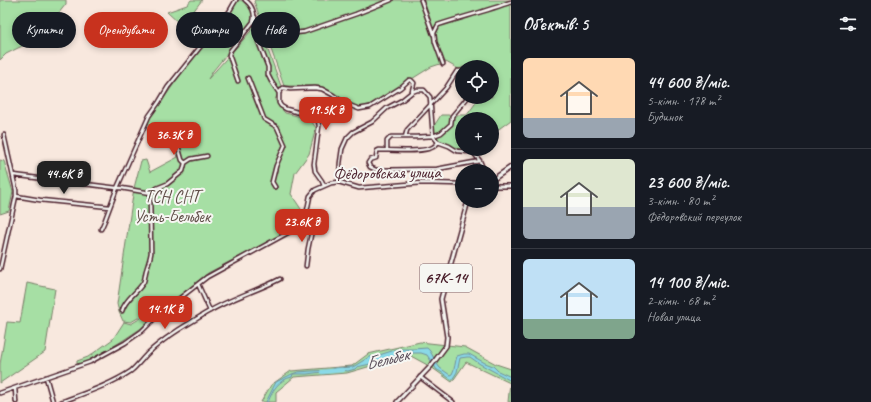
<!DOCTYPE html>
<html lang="uk">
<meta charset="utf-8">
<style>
:root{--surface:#171b24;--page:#242831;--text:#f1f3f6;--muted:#9ea1a6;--line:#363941;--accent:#c8321e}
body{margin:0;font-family:Caveat,sans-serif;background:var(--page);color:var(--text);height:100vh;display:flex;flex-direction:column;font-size:15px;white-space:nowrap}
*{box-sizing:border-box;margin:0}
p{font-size:13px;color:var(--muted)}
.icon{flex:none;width:22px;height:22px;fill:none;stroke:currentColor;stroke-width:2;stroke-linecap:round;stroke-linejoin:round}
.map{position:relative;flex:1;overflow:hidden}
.panel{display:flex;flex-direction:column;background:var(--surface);width:360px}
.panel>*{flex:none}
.guide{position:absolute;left:12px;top:12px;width:380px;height:36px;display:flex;gap:8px}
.tools{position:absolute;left:455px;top:60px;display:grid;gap:8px}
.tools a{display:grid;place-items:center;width:44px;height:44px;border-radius:50%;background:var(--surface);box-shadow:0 2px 6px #0003;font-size:20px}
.price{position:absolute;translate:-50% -34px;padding:0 9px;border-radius:8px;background:var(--accent);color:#fff;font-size:13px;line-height:26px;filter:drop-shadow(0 1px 2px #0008)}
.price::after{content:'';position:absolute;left:50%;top:24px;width:12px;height:9px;margin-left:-6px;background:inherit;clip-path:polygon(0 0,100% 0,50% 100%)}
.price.active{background:#222;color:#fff}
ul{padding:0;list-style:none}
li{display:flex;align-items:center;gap:12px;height:100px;padding:0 12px}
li+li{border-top:1px solid var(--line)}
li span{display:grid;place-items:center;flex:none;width:112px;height:80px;border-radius:6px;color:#555}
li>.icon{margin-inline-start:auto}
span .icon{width:48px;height:48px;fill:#fffc;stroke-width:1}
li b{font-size:17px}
h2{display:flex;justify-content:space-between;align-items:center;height:48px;padding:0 12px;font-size:17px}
.pill{padding:0 14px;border-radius:18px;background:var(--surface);box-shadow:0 2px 6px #0003;font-size:14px;line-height:36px}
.pill.active{background:var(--accent);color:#fff}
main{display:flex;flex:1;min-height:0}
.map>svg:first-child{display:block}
</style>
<main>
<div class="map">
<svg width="511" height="402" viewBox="0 0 511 402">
<rect width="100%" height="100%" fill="#f8e8de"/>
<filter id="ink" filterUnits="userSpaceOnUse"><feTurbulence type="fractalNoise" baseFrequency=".025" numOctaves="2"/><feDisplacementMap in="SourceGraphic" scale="8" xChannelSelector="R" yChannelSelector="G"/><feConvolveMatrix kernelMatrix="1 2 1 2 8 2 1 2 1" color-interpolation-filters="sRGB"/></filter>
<g filter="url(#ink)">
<path fill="#a6dfa4" stroke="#787f68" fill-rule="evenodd" d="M0,0H66V4L38,39L18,48L6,54L0,60Z
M191,0H202L182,26L167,12L187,5Z
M237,0L247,1L254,12L281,86L275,100L285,113L301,117L312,122L316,128L309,154L295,173L291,194L301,209L299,219L290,230L208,273L154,316L140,329L122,341L89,361L77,364V361L88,357L113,339L124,322L131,324L141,318L143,315L131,322L123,321L119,312L117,304L134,188L141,161L146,160L150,172L178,157L164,125L150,130L148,121L187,65ZM251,24V31L208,79L213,71Z
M255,0H511V120L492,134V119H462V149H473H456L435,138L432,129L441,115H467L480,97H492V67H462V71L446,62L431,67L399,87L376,102L361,108L345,102L320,86H284L254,1Z
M0,160L4,161L13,192L9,211L0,214Z
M27,283L55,289L45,352L0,383V364L7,322L20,323Z
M420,342L465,347L496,364L511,369V402H508L510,383L466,362L452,382L431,367L409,355L347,373L294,377L276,392V402H261L271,385L291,371L352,366L368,354Z"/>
<path fill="#8ad9e7" stroke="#708f9c" d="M427,348C432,351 432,358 437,362V364L440,368L450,375L452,374C455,369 455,362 457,356L464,354H469L485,363L493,366L498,371L511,377V381L493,371L480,364L470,357H467L460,358L457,372L452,380C447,377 441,371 437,370L427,355L421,353H407L375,363L357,367L355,369L348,371L338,370L307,374H293L292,377C278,380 273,390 268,402H266L276,382L292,374L298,372L328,370L335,368L353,367L369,357L376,356L398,349H413Z"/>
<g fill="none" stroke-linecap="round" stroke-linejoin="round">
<path stroke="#8ad9e7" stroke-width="4.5" d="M322,372L342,370"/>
<defs>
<path id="minor" d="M421,0L433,34
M255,17L256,23L257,36L258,41L268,67V75L271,81L279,93V103L281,106L286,109L311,116L318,120L319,126L314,164L315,171L322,181L324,186
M258,41H274L288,38L294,33L304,32L356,14L391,0
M443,64L435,42L434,33L438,25C462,17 487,11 511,2
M248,78L264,119L277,127L285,145L276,166L272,182L275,187
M238,81L229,55L230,51L253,22C256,14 252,5 245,0
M279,93L283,88L290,89L315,88L322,89L333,95L344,103L359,109L370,107L400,88L409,80H411L414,83L412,91
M405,137L407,130L446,88L457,71H462
M177,142L182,160L185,163
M438,142C437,144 435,146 433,147C424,153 390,150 379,150L377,151L376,158L370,160L368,163L370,167L376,170L437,169L480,161
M387,150V141L391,137H416L433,136L441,133L451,124L452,116L458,109L468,97
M13,175L117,188H121L151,193
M339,182L340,163L342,149L347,138L353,132L372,122L387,108L402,100L412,92L417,90H424L430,97L433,136L438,142L449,146L457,151L473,152L480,161L484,171
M16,196L40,200L110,207
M305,218L312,230L308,249L306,266
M101,229L105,220L117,188L149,116L159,102L168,87L213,31L229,12L233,5L236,0
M0,269L16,196V190L4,135
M198,284L210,311
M122,311C125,299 137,293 143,283C145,280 145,275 146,271C148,265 150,259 151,253L150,198L151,193L157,188L167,184L183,171L185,163L191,159L207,156
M46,377L53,402
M420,377L453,402
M15,388L16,402
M0,393L90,362L125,343L142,331L157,316L207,277L295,229L305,218L307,211L310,196L315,190L331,183L339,182L359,188L422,183L462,184
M61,402C85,393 110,385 131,371C137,366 142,359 148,353C165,337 188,324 208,312C231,298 257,291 280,279"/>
<path id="major" d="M492,180L511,167
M492,186H511
M397,402L431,366L446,346L447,337L441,299L468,201"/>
</defs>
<use href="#minor" stroke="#4a1f2b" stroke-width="5.5"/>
<use href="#major" stroke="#4a1f2b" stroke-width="6"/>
<use href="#minor" stroke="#f6f6f2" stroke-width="2.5"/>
<use href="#major" stroke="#f6f6f2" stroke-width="3"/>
</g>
</g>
<g text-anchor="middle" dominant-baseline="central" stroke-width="4" stroke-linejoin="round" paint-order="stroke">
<rect fill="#f6f6f2" stroke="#7e6067" stroke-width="1" x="420" y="264" width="52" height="28" rx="3"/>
<g font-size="16" font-weight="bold" fill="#4a1f2b">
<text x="446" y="278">67К-14</text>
</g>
<g font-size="17" fill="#4a1f2b" stroke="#f6f6f2">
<text transform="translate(387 173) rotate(-1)">Фёдоровская улица</text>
</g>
<g font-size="17" fill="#614f49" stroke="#f6f6f2">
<text x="172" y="196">ТСН СНТ<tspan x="172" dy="20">Усть-Бельбек</tspan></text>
</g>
<g font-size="18" font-style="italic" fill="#5a4e5a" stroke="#f6f6f2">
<text transform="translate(387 359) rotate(-14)">Бельбек</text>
</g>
</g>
</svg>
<div class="tools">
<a><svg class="icon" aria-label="locate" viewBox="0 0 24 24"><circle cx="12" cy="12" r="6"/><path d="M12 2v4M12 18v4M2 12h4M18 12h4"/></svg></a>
<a>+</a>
<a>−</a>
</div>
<b class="price" style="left:326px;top:131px">19.5K ₴</b>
<b class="price" style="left:174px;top:156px">36.3K ₴</b>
<b class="price active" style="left:64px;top:195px">44.6K ₴</b>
<b class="price" style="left:302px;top:243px">23.6K ₴</b>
<b class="price" style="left:165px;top:330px">14.1K ₴</b>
<div class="guide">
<a class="pill">Купити</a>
<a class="pill active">Орендувати</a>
<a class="pill">Фільтри</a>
<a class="pill">Нове</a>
</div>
</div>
<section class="panel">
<h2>Об’єктів: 5<svg class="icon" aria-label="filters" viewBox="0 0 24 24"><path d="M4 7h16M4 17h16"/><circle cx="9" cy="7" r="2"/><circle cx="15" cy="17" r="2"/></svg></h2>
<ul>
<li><span style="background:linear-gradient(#ffd9b3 75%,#9aa5b1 0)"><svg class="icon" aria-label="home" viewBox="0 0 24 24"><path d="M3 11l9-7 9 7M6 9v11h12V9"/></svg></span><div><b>44 600 ₴/міс.</b><p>5-кімн. · 178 m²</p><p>Будинок</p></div></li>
<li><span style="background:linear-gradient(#dfe7d0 60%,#9aa5b1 0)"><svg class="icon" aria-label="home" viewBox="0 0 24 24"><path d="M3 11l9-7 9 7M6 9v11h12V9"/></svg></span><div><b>23 600 ₴/міс.</b><p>3-кімн. · 80 m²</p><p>Фёдоровский переулок</p></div></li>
<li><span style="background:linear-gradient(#bfe0f5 75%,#7fa58c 0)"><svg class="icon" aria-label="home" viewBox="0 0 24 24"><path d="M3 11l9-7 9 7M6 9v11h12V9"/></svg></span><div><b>14 100 ₴/міс.</b><p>2-кімн. · 68 m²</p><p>Новая улица</p></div></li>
</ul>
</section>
</main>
